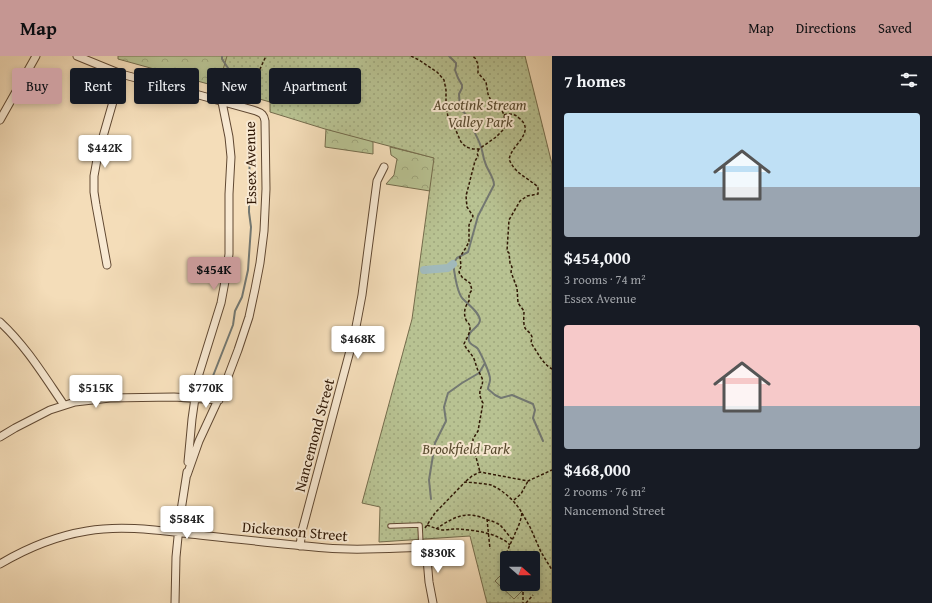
<!DOCTYPE html>
<meta charset="utf-8">
<style>
:root{--surface:#171b24;--page:#20242c;--text:#f1f3f6;--muted:#9ea1a6;--accent:#c59692}
body{margin:0;font-family:"Gentium Book Plus",serif;background:var(--page);color:var(--text);height:100vh;display:flex;flex-direction:column;font-size:15px;white-space:nowrap}
*{box-sizing:border-box;margin:0}
p{font-size:13px;color:var(--muted)}
.icon{flex:none;width:22px;height:22px;fill:none;stroke:currentColor;stroke-width:2;stroke-linecap:round;stroke-linejoin:round}
.map{position:relative;flex:1;overflow:hidden}
.details{display:flex;flex-direction:column;background:var(--surface);width:380px}
.details>*{flex:none}
.hud{position:absolute;left:12px;top:12px;width:380px;height:36px;display:flex;gap:8px}
.needle{width:26px;rotate:111deg}
.controls{position:absolute;left:500px;top:495px;display:grid;gap:8px}
.controls a{display:grid;place-items:center;width:40px;height:40px;border-radius:4px;background:var(--surface);box-shadow:0 2px 6px #0003;font-size:20px}
.price{position:absolute;translate:-50% -34px;padding:0 9px;border-radius:4px;background:#fff;color:#222;font-size:13px;line-height:26px;filter:drop-shadow(0 1px 2px #0008)}
.price::after{content:'';position:absolute;left:50%;top:24px;width:12px;height:9px;margin-left:-6px;background:inherit;clip-path:polygon(0 0,100% 0,50% 100%)}
.price.selected{background:var(--accent);color:#111}
ul{padding:0;list-style:none}
li{display:grid;align-content:center;gap:8px;height:212px;padding:0 12px}
li span{display:grid;place-items:center;height:124px;border-radius:4px;color:#555}
li>.icon{margin-inline-start:auto}
span .icon{width:72px;height:72px;fill:#fffc;stroke-width:1}
li b{font-size:17px}
h2{display:flex;justify-content:space-between;align-items:center;height:48px;padding:0 12px;font-size:17px}
.tag{padding:0 14px;border-radius:4px;background:var(--surface);box-shadow:0 2px 6px #0003;font-size:14px;line-height:36px}
.tag.selected{background:var(--accent);color:#111}
header{display:flex;align-items:center;gap:24px;box-sizing:border-box;height:56px;padding:0 20px;background:var(--accent);color:#111}
header strong{font-size:19px}
nav{display:flex;gap:22px;margin-inline-start:auto;font-size:14px}
main{display:flex;flex:1;min-height:0}
.map>svg:first-child{display:block}
</style>
<header>
<strong>Map</strong>
<nav><a>Map</a><a>Directions</a><a>Saved</a></nav>
</header>
<main>
<div class="map">
<svg width="552" height="547" viewBox="0 0 552 547">
<defs>
<pattern id="forest-crowns" width="20" height="18" patternUnits="userSpaceOnUse"><rect width="20" height="18" fill="#b8c292"/><path d="M2 6a3 3 0 1 1 6 0M12 15a3 3 0 1 1 6 0" fill="none" stroke="#9ea67c"/></pattern>
<pattern id="park-dots" width="8" height="8" patternUnits="userSpaceOnUse"><rect width="8" height="8" fill="#b8c292"/><path d="M2 2h.1M6 6h.1" fill="none" stroke="#9ea67c" stroke-width="1.8" stroke-linecap="round"/></pattern>
</defs>
<rect width="100%" height="100%" fill="#f4ddb9"/>
<filter id="stains"><feTurbulence type="fractalNoise" baseFrequency=".005" numOctaves="4"/><feColorMatrix values="0 0 0 0 .2 0 0 0 0 .09 0 0 0 0 .02 0 0 0 .5 -.17"/></filter>
<radialGradient id="worn" r=".72"><stop offset=".6" stop-color="#630" stop-opacity="0"/><stop offset="1" stop-color="#630" stop-opacity=".3"/></radialGradient>
<path fill="url(#forest-crowns)" stroke="#746c4c" d="M118,0H228L219,31L118,3Z
M326,73L373,85V98L325,91Z
M390,91L435,102L430,135L386,128L394,119L397,103L391,99Z"/>
<path fill="url(#park-dots)" stroke="#746c4c" fill-rule="evenodd" d="M227,0H525L552,108V547H487L470,480L379,486L380,451L362,447L412,263L434,102L325,73L270,56V46L218,31ZM507,502H533V528H507Z"/>
<path fill="#b8c292" stroke="#746c4c" d="M507,513V528H523L526,531L514,543L495,525Z"/>
<g fill="none" stroke-linecap="round" stroke-linejoin="round">
<path stroke="#737872" stroke-width="2" d="M222,0V3L234,21L239,36
M449,0L456,7V10L455,14L458,22L462,29V32L459,38L460,54L464,56L466,60C471,70 478,81 481,91C483,96 483,102 485,106C487,114 494,121 494,129L478,160L468,196L457,202L453,208C455,217 456,236 463,243C469,249 479,256 480,264C480,272 466,274 469,285C470,289 476,290 478,293C481,298 491,319 490,324C490,327 488,330 488,333L495,339L501,342L512,339L533,348L535,354L533,362L543,385
M211,325L233,269L235,255L242,241L248,214L251,171L249,156L250,70
M431,443L429,424L435,387L446,365L444,351L448,337L462,327L479,317L485,307"/>
<path stroke="#a1b9bb" stroke-width="8" d="M424,214L448,212L453,208"/>
<defs>
<path id="service" d="M390,470L420,469L421,491"/>
<path id="minor" d="M77,0L121,18L181,34L256,55C262,57 264,59 265,65L266,133L264,175L260,207L255,233L249,261L238,294L224,331L199,385L187,419
M0,64L36,0
M107,209L96,149L94,136V120L98,98L121,18
M0,266C26,290 44,320 64,349
M0,381L15,372L50,354L75,346L110,342L174,341L219,344
M188,406L192,363L198,321L221,247L226,220L229,198V138L231,101L229,81L222,46
M300,490L302,475L355,276L362,239L377,125L384,111
M0,508C27,492 56,480 87,475C121,469 156,474 190,478C236,483 281,488 326,492C359,495 393,492 426,491L429,526L433,547
M175,547L176,501L180,461L187,416"/>
</defs>
<use href="#service" stroke="#604832" stroke-width="5.5"/>
<use href="#minor" stroke="#604832" stroke-width="9"/>
<path stroke="#2f1705" stroke-width="1.5" stroke-dasharray="3 2" stroke-linecap="butt" d="M411,0L419,4L437,16L444,24L446,34V50L448,61L454,70L461,86L466,91L473,93H479L496,81L504,73L505,66L504,59L501,52L492,47L488,38L486,26L478,17V8L475,2L472,0
M247,46L249,37L266,0
M504,59C510,57 515,58 519,62C533,73 520,84 513,94C511,97 510,100 509,103C515,118 527,121 538,131V138L527,140L520,145L509,164L507,195L509,197L510,207L512,211L511,216L517,232L518,247L524,255C524,260 523,267 525,272C527,275 531,277 532,281C532,283 531,285 531,287C538,297 542,307 552,313
M479,93L477,97L478,100L475,105L466,140L467,151L473,160L469,169V186L465,193L460,201L461,210L459,216L462,221L470,227L472,234L469,238V245C465,250 463,257 466,264C468,267 470,268 470,272C470,278 466,283 464,288C466,293 470,296 473,301C476,306 476,312 479,316C480,318 481,320 482,322C485,331 475,333 483,347L478,375L473,383V390L480,416
M466,425L472,420L480,416L528,425L552,414
M514,444L521,438L528,425
M522,457L530,471L541,496L552,514
M487,463L490,493
M427,469C432,471 437,473 442,474C447,474 452,473 457,473C475,474 498,477 510,489
M425,472L435,457L465,426C474,427 483,427 491,429C503,434 516,446 522,457C521,463 519,470 516,475C512,487 502,499 507,511
M436,473C455,460 467,454 488,464C492,465 497,467 500,469C504,473 508,479 512,483
M523,528L526,531L523,536V547
M526,547L533,539"/>
<use href="#service" stroke="#f8e9d2" stroke-width="3.5"/>
<use href="#minor" stroke="#f8e9d2" stroke-width="7"/>
</g>
<g text-anchor="middle" dominant-baseline="central" stroke-width="4" stroke-linejoin="round" paint-order="stroke">
<g font-size="15" font-style="italic" fill="#584a2f" stroke="#f8e9d2">
<text x="480" y="48">Accotink Stream<tspan x="480" dy="17">Valley Park</tspan></text>
<text x="466" y="392">Brookfield Park</text>
</g>
<g font-size="15" fill="#2f1705" stroke="#f8e9d2">
<text transform="translate(250 107) rotate(-91)">Essex Avenue</text>
<text transform="translate(314 379) rotate(-75)">Nancemond Street</text>
<text transform="translate(295 475) rotate(5)">Dickenson Street</text>
</g>
</g>
<rect width="100%" height="100%" filter="url(#stains)"/>
<rect width="100%" height="100%" fill="url(#worn)"/>
</svg>
<div class="controls">
<a><svg class="needle" viewBox="-14 -14 28 28"><path d="M0-13l5 13h-10z" fill="#e53935"/><path d="M0 13l5-13h-10z" fill="#9ea1a6"/></svg></a>
</div>
<b class="price" style="left:105px;top:113px">$442K</b>
<b class="price selected" style="left:214px;top:235px">$454K</b>
<b class="price" style="left:358px;top:304px">$468K</b>
<b class="price" style="left:96px;top:353px">$515K</b>
<b class="price" style="left:206px;top:353px">$770K</b>
<b class="price" style="left:187px;top:484px">$584K</b>
<b class="price" style="left:438px;top:518px">$830K</b>
<div class="hud">
<a class="tag selected">Buy</a>
<a class="tag">Rent</a>
<a class="tag">Filters</a>
<a class="tag">New</a>
<a class="tag">Apartment</a>
</div>
</div>
<section class="details">
<h2>7 homes<svg class="icon" aria-label="filters" viewBox="0 0 24 24"><path d="M4 7h16M4 17h16"/><circle cx="9" cy="7" r="2"/><circle cx="15" cy="17" r="2"/></svg></h2>
<ul>
<li><span style="background:linear-gradient(#bfe0f5 60%,#9aa5b1 0)"><svg class="icon" aria-label="home" viewBox="0 0 24 24"><path d="M3 11l9-7 9 7M6 9v11h12V9"/></svg></span><div><b>$454,000</b><p>3 rooms · 74 m²</p><p>Essex Avenue</p></div></li>
<li><span style="background:linear-gradient(#f6c9c9 65%,#9aa5b1 0)"><svg class="icon" aria-label="home" viewBox="0 0 24 24"><path d="M3 11l9-7 9 7M6 9v11h12V9"/></svg></span><div><b>$468,000</b><p>2 rooms · 76 m²</p><p>Nancemond Street</p></div></li>
</ul>
</section>
</main>
